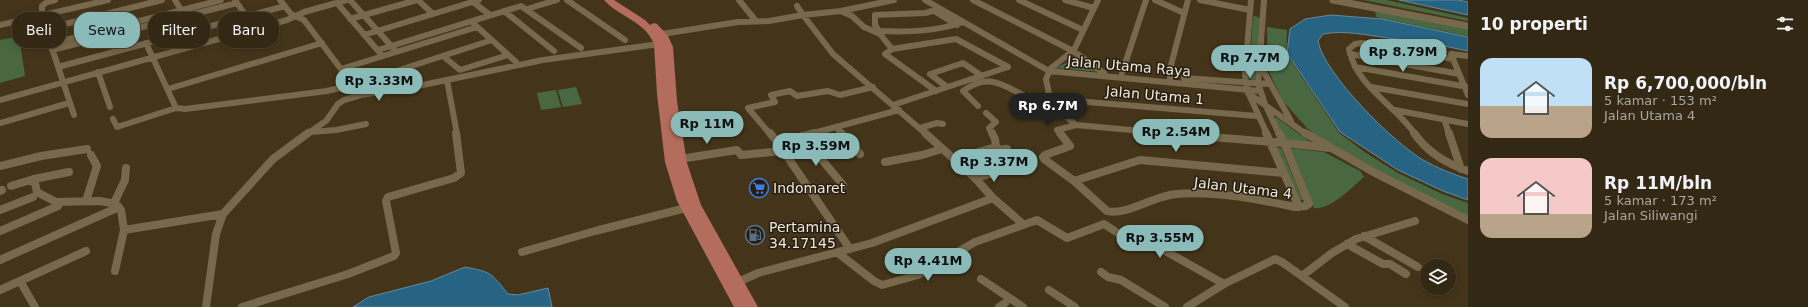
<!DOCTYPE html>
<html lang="id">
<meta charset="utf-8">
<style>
:root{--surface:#332814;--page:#3e3422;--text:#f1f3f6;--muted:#a9a6a0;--line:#4e4434;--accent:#8bbbb9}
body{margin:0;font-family:"DejaVu Sans",sans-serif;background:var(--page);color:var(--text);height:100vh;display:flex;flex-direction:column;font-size:15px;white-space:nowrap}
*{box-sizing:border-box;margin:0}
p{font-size:13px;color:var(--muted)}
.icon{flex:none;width:22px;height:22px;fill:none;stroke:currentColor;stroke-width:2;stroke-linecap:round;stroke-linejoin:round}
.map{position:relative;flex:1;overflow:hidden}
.side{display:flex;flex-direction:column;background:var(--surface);width:340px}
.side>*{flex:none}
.top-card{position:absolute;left:12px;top:12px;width:380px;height:36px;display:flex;gap:8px}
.controls{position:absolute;left:1420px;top:259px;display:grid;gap:8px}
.controls a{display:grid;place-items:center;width:36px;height:36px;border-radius:50%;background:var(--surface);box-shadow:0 2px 10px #0003,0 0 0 1px var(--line);font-size:20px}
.price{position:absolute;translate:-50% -34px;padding:0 9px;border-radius:14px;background:var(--accent);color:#111;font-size:13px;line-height:26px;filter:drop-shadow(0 1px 2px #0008)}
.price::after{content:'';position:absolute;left:50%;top:24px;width:12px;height:9px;margin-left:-6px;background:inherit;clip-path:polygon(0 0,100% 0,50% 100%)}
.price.active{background:#222;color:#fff}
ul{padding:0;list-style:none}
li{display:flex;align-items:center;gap:12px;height:100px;padding:0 12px}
li span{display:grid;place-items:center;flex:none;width:112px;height:80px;border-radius:12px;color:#555}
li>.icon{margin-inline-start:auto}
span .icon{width:48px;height:48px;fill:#fffc;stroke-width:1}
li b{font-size:17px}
h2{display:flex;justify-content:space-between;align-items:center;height:48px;padding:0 12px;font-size:17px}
.chip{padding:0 14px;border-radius:16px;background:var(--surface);box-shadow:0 2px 10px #0003,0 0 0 1px var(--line);font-size:14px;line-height:36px}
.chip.active{background:var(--accent);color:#111}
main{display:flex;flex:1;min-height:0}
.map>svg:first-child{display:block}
</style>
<main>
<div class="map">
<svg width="1468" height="307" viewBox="0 0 1468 307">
<rect width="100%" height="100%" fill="#44351a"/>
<path fill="#496842" d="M1363,0H1386L1468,18V21Z
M1375,9L1468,28V36L1376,17Z
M1255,16L1262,19L1255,80L1249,79L1253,17Z
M1267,27L1287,30L1286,53L1339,133L1366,153L1398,173L1442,194L1468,203V217L1425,197L1319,138L1307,128L1283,101L1268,70Z
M19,36L25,76L0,83V40Z
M1077,58L1102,72L1055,68Z
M576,87L582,104L563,107L558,90Z
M556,90L561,107L541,110L537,93Z
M1274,118H1277L1313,144L1287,142Z
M1275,147L1281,148L1303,200H1300Z
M1288,148L1324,152L1360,171L1364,177C1351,188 1331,210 1314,208Z"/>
<path fill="#276383" stroke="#638b9c" d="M1399,0H1458L1468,2V15Z
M1331,15L1382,19L1468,37V51C1442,45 1415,41 1388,38C1366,35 1345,30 1323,34L1318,41C1324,74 1393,142 1423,160C1437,168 1452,174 1468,179V200L1443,191L1398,170L1340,132L1287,53L1290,29L1305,19Z
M465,267C492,272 491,273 508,294L518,295L548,288L552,307H353L369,297L431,281Z"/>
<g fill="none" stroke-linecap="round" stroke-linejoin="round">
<path stroke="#79694c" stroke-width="6" d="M55,0L47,2L42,6V18L74,115
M175,0L181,10
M235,0L246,16
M280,0L291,14L304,20L353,85L492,40
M350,0L394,49
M418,0L433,14
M567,0L625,40
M739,0L756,21
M894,0L841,11L803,15L833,54L926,134
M925,0L1049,71L1260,91
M973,0L1073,51L1104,73
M1019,0L1083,30
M1065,0L1094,8
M1155,0L1184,13
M1200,0L1250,10
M1251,0L1245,74L1247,90L1267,134
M1264,0L1258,83L1265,104L1279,134
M473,2L490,15
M337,3L380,53
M527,9L557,0
M940,9L925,13L875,15V25L879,31C908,32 935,32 963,22
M504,11L554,51
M841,11L852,16L864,27L880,34L892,49
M934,11L957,25
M163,18L170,37
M350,19L417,0
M474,24L516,62
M0,25L108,0
M45,29L162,0
M662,34L738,22L769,21L803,15L797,6
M364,35L479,0
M146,43L176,108
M50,44L221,0
M52,50L237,3
M378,50L521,6L581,48
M1350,54L1459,74
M443,56L460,70L508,55
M1468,56L1451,54L1468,95
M58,67L285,6
M1261,67L1291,121
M1355,67L1468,87
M341,69L477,27
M98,72L110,107
M1122,73L1146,0
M1184,78L1269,84
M447,80L457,134
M1170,82V69L1188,0
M947,87L930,74L963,63L982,76
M1371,87L1468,104
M168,89L322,43
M936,91L885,54L892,49L956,39L1008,67
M1248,93L1306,134
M0,100L287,20L304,12L347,0
M893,105L1008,67
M978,106L963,91C989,72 1002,85 1027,97L1257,116
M1395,110L1468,124
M986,113L996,122L989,128L992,134
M113,119L117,127L176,108L185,109L327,91L353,85
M1444,119L1449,134
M0,123L69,103
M1076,125L1054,106L1049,94L1046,79L1051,68L1074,50L1098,0
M836,127L842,134
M920,128L937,123L943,124
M311,132L336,130L366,124
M307,134L326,121L338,104L344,100L361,95L413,87L543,60L659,44
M770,134L748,108L775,102L771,95L790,91L797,96L828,91L840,95L873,87
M810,134L899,110
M1060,134L1057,130L1076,125L1175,134
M1415,134C1395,105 1356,86 1349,49L1355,44L1362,43L1453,59"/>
<path stroke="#79694c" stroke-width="8" d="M770,133L778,143L850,249
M841,133L860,154
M925,133L975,178L993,198L1023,224
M1060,133L1070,146L1045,155L1043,157L1044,159L1074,181L1107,211C1126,216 1155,195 1177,194C1216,191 1257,199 1295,207L1306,206L1309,204L1284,143
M1163,133L1284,143
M1266,133L1299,207
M1279,133L1284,143
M1305,133L1377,174L1468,220
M1414,133C1428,153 1446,163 1468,171
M1449,133L1461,169
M802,136L843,185
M778,143L814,133
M1284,143L1330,148
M996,146L999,150L1007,149
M680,159L737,150L741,155L782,151
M954,159L996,147L995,139L992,133
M885,162L922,155L942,149
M0,166L41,156L87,149
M975,178L1009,169
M34,179L69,172
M1074,181L1140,160L1283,173
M11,186L34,179L37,192L56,202L100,201L116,204L121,210L124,230
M0,191L2,190
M86,201L97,166L91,155
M114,203L125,180L126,168
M0,210L33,197
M0,231L58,206
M1364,236L1418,267
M1347,244L1383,264H1390L1406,274
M522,252L595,231L686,208
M838,253L874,281L882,285L918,275L975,242L1037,220L1067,238L1104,224L1124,237L1134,234L1137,235L1224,284
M0,260L119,207
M115,271L124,230L223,214
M1101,272L1108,277L1121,280L1165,307
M1302,276L1332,253L1356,239L1415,221
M981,279L1023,307
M20,281L35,307
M736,283L758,273L872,243L993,198
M0,290L86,251
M1049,290L1075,307
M206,307L216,234L223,214L273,159L308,133
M242,307L348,274L394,256L396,253L386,201L388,197L454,178L461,173L456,133
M999,307L1005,303
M1187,307L1224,284L1275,259L1282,262L1345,307"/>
<path stroke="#79694c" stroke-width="7" d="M1333,0L1468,26"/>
<path fill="#b46d5c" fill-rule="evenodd" d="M604,0H614L645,20L650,25L654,23L657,24L668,36L673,47L677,101L687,163L701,205L758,307H734L677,201L665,162L657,94L654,44C645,21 619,17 604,0Z"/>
</g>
<defs>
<symbol id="supermarket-ring" viewBox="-11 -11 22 22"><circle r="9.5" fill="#251e12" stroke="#3f7fe0" stroke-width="1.5"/><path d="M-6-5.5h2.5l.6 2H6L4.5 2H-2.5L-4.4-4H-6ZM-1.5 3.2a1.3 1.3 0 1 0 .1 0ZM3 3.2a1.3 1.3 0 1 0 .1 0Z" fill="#3f7fe0"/></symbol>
<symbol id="fuel-ring" viewBox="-11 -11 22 22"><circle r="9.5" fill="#251e12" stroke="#5c6f8a" stroke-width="1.5"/><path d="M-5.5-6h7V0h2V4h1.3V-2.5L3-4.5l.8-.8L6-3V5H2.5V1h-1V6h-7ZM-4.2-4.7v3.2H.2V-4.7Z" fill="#5c6f8a"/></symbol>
</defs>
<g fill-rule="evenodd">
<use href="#supermarket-ring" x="748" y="177" width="22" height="22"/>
<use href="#fuel-ring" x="744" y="224" width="22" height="22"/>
</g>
<g text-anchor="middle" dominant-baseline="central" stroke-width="3" stroke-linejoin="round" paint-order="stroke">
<g font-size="14" fill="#f0e7d7" stroke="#251e12">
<text transform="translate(1129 66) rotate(5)">Jalan Utama Raya</text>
<text transform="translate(1155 95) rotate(5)">Jalan Utama 1</text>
<text transform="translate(1243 188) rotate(7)">Jalan Utama 4</text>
</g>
<g font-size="14" fill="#f0e7d7" stroke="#251e12" text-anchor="start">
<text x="773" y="188">Indomaret</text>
<text x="769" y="227">Pertamina<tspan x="769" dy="16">34.17145</tspan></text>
</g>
</g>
</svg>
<div class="controls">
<a><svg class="icon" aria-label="layers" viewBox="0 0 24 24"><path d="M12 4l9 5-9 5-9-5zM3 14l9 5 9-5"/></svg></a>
</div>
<b class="price" style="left:1403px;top:73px">Rp 8.79M</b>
<b class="price" style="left:1250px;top:79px">Rp 7.7M</b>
<b class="price" style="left:379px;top:102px">Rp 3.33M</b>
<b class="price active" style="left:1048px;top:127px">Rp 6.7M</b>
<b class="price" style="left:707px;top:145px">Rp 11M</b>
<b class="price" style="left:1176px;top:153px">Rp 2.54M</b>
<b class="price" style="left:816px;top:167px">Rp 3.59M</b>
<b class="price" style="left:994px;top:183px">Rp 3.37M</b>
<b class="price" style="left:1160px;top:259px">Rp 3.55M</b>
<b class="price" style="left:928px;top:282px">Rp 4.41M</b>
<div class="top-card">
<a class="chip">Beli</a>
<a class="chip active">Sewa</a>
<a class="chip">Filter</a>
<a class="chip">Baru</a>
</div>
</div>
<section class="side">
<h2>10 properti<svg class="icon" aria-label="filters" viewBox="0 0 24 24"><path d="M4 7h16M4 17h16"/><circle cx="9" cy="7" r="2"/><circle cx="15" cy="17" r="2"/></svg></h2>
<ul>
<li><span style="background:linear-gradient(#bfe0f5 60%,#b9a48a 0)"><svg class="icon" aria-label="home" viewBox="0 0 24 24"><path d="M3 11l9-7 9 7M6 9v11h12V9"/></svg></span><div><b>Rp 6,700,000/bln</b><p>5 kamar · 153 m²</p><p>Jalan Utama 4</p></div></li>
<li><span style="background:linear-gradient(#f6c9c9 70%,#b9a48a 0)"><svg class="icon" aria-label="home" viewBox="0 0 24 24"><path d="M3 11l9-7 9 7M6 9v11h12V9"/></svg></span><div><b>Rp 11M/bln</b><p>5 kamar · 173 m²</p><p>Jalan Siliwangi</p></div></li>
</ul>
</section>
</main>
